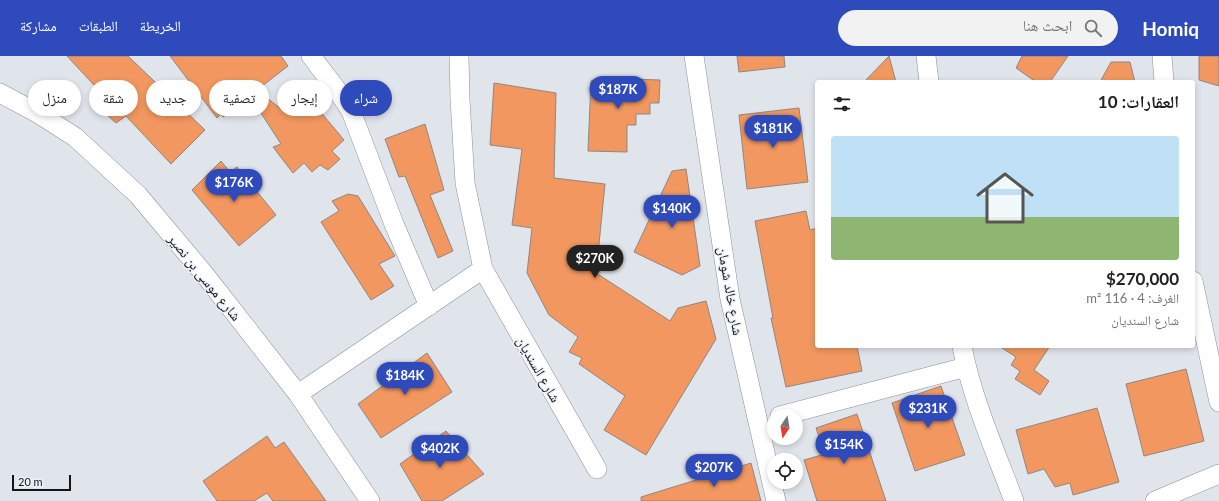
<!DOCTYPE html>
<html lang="ar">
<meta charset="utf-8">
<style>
:root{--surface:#fff;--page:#f2f2f2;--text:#222;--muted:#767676;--line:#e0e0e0;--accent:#2e4abb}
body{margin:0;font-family:Lato,"Noto Naskh Arabic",sans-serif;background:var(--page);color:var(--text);direction:rtl;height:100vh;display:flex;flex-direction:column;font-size:15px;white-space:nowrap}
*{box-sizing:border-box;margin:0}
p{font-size:13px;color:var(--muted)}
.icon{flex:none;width:22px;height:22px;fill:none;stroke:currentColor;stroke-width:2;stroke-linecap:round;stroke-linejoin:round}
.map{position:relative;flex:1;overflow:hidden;direction:ltr}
.side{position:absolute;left:815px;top:24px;width:380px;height:268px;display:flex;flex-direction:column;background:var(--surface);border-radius:4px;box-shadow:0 2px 6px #0003;direction:rtl}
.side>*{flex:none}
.guide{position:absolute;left:12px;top:24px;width:380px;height:36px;direction:rtl;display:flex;gap:8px}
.needle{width:26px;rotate:192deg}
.controls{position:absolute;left:767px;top:353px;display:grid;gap:8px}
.controls a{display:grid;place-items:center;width:36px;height:36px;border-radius:50%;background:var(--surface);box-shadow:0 2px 6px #0003;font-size:20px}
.scale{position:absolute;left:12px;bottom:10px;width:59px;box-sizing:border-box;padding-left:4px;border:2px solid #131416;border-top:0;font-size:11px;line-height:14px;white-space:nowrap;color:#131416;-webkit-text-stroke:3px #edf2f9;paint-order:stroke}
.price{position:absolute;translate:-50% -34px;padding:0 9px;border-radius:14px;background:var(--accent);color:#fff;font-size:13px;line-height:26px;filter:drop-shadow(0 1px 2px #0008)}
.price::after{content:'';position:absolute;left:50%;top:24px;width:12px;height:9px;margin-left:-6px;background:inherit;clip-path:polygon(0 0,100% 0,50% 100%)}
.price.current{background:#222;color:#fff}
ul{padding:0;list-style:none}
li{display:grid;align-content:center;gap:8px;height:212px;padding:0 16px}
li+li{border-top:1px solid var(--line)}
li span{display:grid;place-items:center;height:124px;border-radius:4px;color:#555}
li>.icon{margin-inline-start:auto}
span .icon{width:72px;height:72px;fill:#fffc;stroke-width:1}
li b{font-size:17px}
h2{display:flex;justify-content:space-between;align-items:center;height:48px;padding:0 16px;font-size:17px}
.tag{padding:0 14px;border-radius:18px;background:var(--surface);box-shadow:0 2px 6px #0003;font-size:14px;line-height:36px}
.tag.current{background:var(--accent);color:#fff}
header{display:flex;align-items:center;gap:24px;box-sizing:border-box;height:56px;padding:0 20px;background:var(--accent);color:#fff}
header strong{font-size:19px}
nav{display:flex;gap:22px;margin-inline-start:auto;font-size:14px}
.search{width:280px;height:36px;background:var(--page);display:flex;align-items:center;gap:10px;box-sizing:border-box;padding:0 14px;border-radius:22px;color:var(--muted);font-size:15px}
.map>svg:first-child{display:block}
</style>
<header>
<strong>Homiq</strong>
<div class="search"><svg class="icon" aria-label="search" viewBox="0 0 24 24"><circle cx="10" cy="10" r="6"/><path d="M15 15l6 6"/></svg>ابحث هنا</div>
<nav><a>الخريطة</a><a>الطبقات</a><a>مشاركة</a></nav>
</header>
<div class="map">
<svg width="1219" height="445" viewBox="0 0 1219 445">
<rect width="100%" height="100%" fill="#e0e4eb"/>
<path fill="#f1975f" stroke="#8f8783" d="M67,0H128L205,74L171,108L126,60L116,67L98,51L106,42Z
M170,0H281L288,10L257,34L281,53L297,43L303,53L314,48L344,84L332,95L340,103L328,114L320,109L312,116L304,107L293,117L273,91L281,88L250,40L223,61L221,58L217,62Z
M737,0H784L785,11L739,16Z
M889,0L896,26H864Z
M1022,0H1068L1050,26H1036L1016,12Z
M1199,0H1219V30L1199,24Z
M1111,6H1130L1135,26H1100Z
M598,22L660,24L659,47H650V58H636V69H627V96L588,95L591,25Z
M494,27L556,37L554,122L605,128L598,198L590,213L670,265L678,252L706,245L716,283L646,399L604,374L625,340L579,308L582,302L569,296L578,281L549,259L527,217L532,172L512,169L522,93L490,89Z
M799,52L808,126L747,133L739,59Z
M425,68L444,134L430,139L453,195L438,202L405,120L399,121L385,83Z
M221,105L230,116L237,111L276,159L239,190L192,134Z
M686,113L700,210L682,219L634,196L672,115Z
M348,138L358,140L395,200L379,208L394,230L371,244L321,166L339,155L332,145Z
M806,155L810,174L817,172V290H857L862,315L786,331L771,262H773L755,165Z
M999,290H1050L1034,314L1049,325L1040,339L1015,323L1020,315L1011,309L1016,301Z
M427,297L452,336L381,382L358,348Z
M1186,313L1204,385L1144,400L1126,328Z
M941,330L965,399L915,415L892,347Z
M1097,352L1119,426L1073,439L1070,427L1055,431L1044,413L1028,418L1016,374Z
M857,358L886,445H817L804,404L825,398L816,372Z
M446,375L484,418L442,445H422L400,408Z
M267,380L275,392L284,386L326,445H273L267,437L254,445H217L203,425Z
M751,407L761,445H641V441Z"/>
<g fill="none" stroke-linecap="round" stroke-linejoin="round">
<defs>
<path id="minor" d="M311,0L337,34L351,55L394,168L429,250
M459,0L460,43L465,127L483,213L597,413
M694,0L730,243L776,445
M926,0L929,26
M1162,0L1164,26
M0,37L39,58L75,81L138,139L205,219L298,338L370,445
M1193,225L1219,346
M962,290C972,343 995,394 1014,445
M298,338L483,213
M780,360L966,311
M1155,445L1219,418"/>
</defs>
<use href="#minor" stroke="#8c9096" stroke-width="20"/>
<use href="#minor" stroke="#fff" stroke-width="19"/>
</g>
<g text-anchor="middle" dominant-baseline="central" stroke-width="3" stroke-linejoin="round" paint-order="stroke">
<g font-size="14" fill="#131416" stroke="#edf2f9">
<text transform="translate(205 221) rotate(51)">شارع موسى بن نصير</text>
<text transform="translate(731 235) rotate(80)">شارع خالد شومان</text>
<text transform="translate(539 313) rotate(60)">شارع السنديان</text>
</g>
</g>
</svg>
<div class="controls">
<a><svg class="needle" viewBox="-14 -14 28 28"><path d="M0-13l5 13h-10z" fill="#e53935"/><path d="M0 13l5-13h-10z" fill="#767676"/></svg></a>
<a><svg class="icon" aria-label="locate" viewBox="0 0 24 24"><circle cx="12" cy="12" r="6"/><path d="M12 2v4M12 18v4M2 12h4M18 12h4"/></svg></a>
</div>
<div class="scale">20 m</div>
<b class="price" style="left:618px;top:54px">$187K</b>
<b class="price" style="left:773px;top:93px">$181K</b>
<b class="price" style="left:234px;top:147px">$176K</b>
<b class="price" style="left:672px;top:173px">$140K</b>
<b class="price current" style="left:595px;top:223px">$270K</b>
<b class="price" style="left:405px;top:340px">$184K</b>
<b class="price" style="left:928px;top:373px">$231K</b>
<b class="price" style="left:844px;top:409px">$154K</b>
<b class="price" style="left:440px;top:413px">$402K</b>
<b class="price" style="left:714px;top:432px">$207K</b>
<div class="guide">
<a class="tag current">شراء</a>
<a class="tag">إيجار</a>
<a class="tag">تصفية</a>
<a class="tag">جديد</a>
<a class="tag">شقة</a>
<a class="tag">منزل</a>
</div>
<section class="side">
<h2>العقارات: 10<svg class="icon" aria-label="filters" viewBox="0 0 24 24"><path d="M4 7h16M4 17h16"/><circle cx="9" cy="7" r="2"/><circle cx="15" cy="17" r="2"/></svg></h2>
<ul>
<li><span style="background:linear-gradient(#bfe0f5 65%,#8fb573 0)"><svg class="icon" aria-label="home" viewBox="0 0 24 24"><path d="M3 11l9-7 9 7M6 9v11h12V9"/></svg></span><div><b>$270,000</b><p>الغرف: 4 · 116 m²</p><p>شارع السنديان</p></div></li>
</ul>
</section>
</div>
